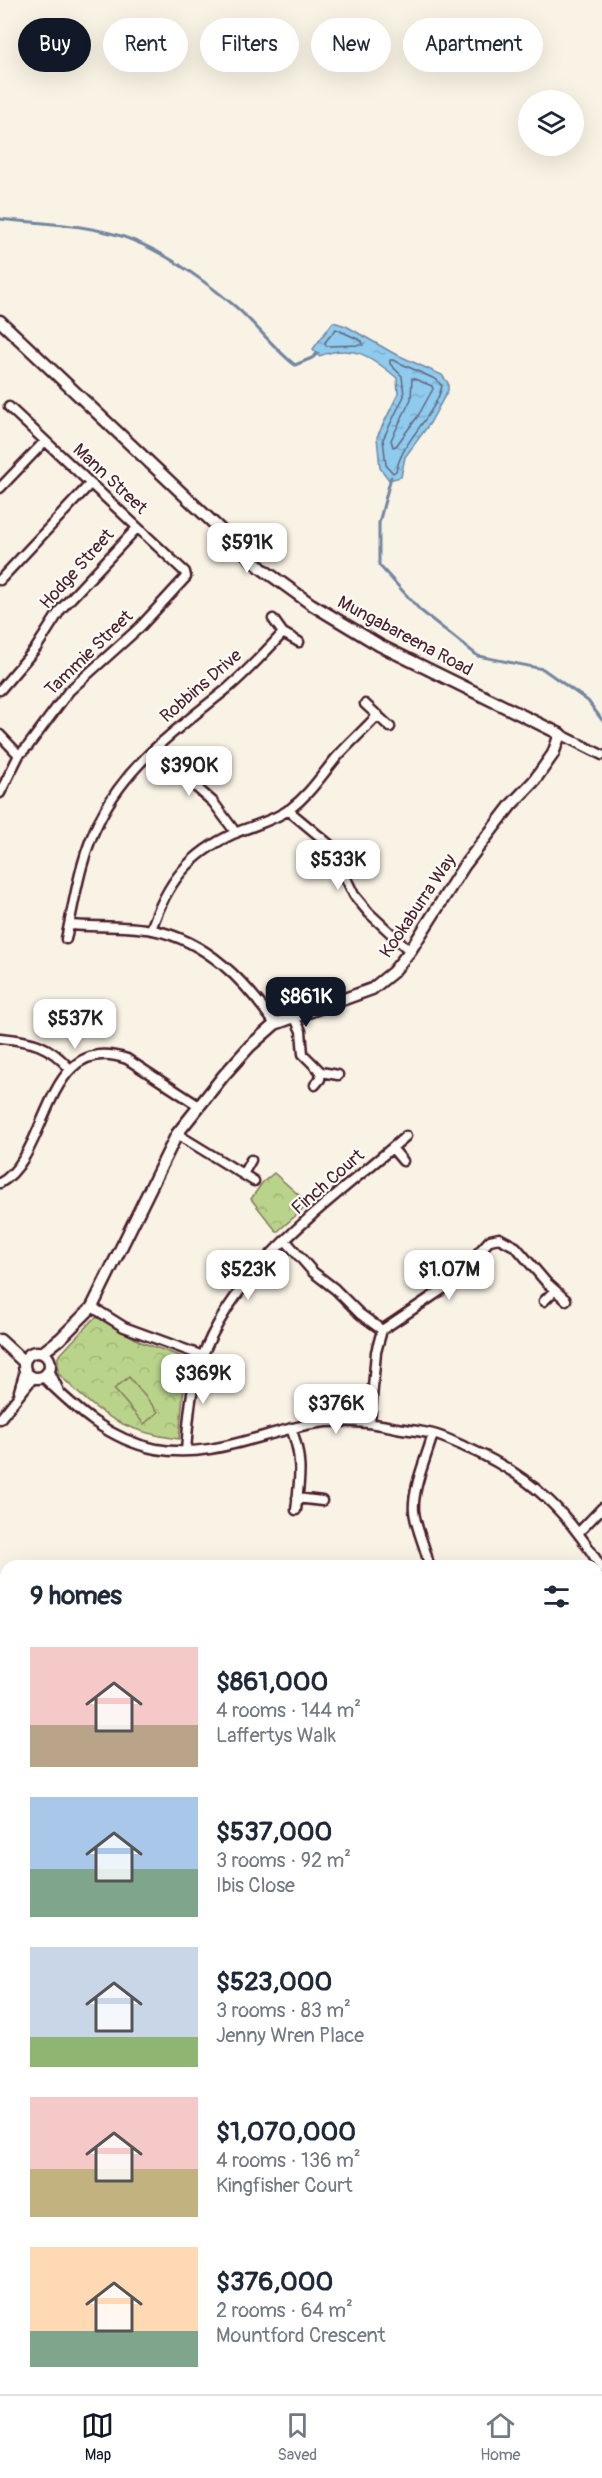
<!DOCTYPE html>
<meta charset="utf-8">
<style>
:root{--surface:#fff;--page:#f6f6f7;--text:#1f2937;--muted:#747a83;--line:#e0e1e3;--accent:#111827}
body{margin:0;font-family:Pangolin,sans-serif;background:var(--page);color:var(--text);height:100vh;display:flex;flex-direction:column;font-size:22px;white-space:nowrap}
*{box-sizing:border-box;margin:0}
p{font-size:20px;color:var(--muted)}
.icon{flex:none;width:33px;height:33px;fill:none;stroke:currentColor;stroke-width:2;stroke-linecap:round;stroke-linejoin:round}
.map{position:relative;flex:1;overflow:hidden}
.sheet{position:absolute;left:0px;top:1560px;width:603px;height:834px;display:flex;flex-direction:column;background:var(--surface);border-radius:18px 18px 0 0;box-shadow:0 6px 24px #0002}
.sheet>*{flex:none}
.guide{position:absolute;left:18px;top:18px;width:567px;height:54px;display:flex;gap:12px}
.tools{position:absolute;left:518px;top:90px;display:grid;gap:12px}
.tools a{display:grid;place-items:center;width:66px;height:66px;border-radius:50%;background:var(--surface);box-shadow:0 6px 24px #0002;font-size:30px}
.price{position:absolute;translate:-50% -51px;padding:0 14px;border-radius:12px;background:#fff;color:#222;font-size:20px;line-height:39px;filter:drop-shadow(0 2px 3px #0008)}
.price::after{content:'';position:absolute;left:50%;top:36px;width:18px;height:14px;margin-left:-9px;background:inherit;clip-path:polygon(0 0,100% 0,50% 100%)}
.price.selected{background:var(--accent);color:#fff}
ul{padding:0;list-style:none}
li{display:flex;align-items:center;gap:18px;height:150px;padding:0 30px}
li span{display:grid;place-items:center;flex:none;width:168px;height:120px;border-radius:0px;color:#555}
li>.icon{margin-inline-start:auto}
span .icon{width:72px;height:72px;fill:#fffc;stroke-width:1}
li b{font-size:26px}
h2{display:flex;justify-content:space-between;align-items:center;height:72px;padding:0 30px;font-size:26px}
.pill{padding:0 21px;border-radius:27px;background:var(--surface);box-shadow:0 6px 24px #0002;font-size:21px;line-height:54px}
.pill.selected{background:var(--accent);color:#fff}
.tabs{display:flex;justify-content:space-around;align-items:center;height:84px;border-top:2px solid var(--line);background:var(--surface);font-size:16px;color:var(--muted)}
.tabs a{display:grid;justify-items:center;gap:3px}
.tabs .selected{color:var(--accent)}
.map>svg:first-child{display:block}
</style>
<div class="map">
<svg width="602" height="2394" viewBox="0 0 602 2394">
<defs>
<pattern id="forest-crowns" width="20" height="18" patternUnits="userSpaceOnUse" patternTransform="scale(1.5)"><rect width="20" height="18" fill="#bad38a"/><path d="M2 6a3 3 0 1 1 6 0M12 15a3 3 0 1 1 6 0" fill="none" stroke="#a1b577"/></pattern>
<pattern id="water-ripples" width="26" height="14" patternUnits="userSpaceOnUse" patternTransform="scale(1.5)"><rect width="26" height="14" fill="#8ecbee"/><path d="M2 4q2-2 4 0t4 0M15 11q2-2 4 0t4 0" fill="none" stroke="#7caecc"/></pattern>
</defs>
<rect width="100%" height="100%" fill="#f9f3e5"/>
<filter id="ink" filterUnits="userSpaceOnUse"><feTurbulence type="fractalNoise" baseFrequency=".0167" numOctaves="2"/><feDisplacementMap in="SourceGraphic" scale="12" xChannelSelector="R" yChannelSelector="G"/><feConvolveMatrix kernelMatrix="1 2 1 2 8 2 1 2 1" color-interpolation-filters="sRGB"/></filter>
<g filter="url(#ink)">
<path fill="url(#forest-crowns)" stroke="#82795a" stroke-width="1.5" d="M274,1173L309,1204L277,1232L251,1199L262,1183Z
M98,1317L141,1342L191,1360L183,1395L179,1439C123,1432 96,1413 58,1373V1357L92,1320Z
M597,1778L602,1780V2394H372L371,2389L127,2394L123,2388H597Z
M6,1840V2250L0,2244V1842Z"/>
<path fill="#bad38a" stroke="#82795a" stroke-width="1.5" d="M129,1377L158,1412L144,1424L114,1389Z"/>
<path fill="url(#water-ripples)" stroke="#7386a0" stroke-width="1.5" d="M333,322L346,326L393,353L442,375L448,383V390L430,423L405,457L401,477L389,480L380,468L377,437L398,394L397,378C371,356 353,343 319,356L313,349Z"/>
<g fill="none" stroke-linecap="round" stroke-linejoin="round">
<path stroke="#656479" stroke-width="1.5" d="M336,329L362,341L363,345L326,346L325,342Z
M390,360H393L437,380L442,386C434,418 404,437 396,471L393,473L386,465L383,439L404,396L402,376L390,364Z
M412,378L432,386L433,389L418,416L396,446L393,447L391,440L411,399Z"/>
<path stroke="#7386a0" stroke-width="3" d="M0,219C43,224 91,224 132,240C168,254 206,282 236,307C257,325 273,348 295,365L312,358L318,353
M391,477L379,523V565L420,610L478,656L543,669L588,701L602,720"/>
<defs>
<path id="minor" d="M9,407L185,572L186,577L140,627L69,691L28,746L19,755
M0,488L45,441
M0,580L90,484
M273,619L283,633L299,642
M0,690L36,648L61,609L137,528
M365,704L390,727
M560,734L602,755
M0,735L19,755
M154,750L213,802L236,833
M0,793L19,755
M288,810L330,845L354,895L369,913L410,951
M69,925C96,927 126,925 153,930C207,941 245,981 275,1024
M151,930C167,882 189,854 235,833C254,825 273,821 290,809C309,795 321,776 336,758C349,743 364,730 378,715
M66,939C75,899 80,858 99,821C127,763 180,727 228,688C248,671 265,652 283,633
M295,1018L301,1031L303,1054L321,1072L320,1079L315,1085
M0,1038C32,1041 48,1044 70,1069
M321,1072L338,1075
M177,1134L254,1181
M392,1148L403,1161
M243,1174L251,1160
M0,1183C51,1155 43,1030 127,1059L199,1106
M286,1241L313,1272L335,1289L360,1314L382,1330
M544,1301L555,1290
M92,1307L124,1327L203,1356
M49,1370L58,1389
M43,1377C76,1409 109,1440 156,1449C210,1459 259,1434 311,1424C340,1419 369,1422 397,1428C408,1430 421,1431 433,1434C445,1437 458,1444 470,1449C531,1476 568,1512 602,1569
M19,1391L25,1371
M0,1419L33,1378
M370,1423L376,1352L382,1330L449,1285L490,1240L499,1238L516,1247L546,1282L566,1300
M291,1428C303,1459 300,1478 296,1510
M186,1451C188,1427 189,1402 195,1379C224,1272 327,1205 406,1136
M297,1498L322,1501
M579,1532L602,1508
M429,1566C426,1547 416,1530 414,1511C412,1489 427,1456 433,1434
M0,1597H6
M597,1689H602
M0,1909L6,1902
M0,2340L6,2345
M53,2388L62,2394"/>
<path id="tertiary" d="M0,321L261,568L311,604L379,645L560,734L553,754L534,781L511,805L464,866L410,951L393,972L372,989L275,1024L250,1046L224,1075L177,1134L92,1307L60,1339L42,1353
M0,1340L24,1362
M24 1365a13 13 0 1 1 26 0a13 13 0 1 1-26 0Z"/>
<path id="secondary" d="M0,1977L6,1983
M102,2388V2394"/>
</defs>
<use href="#minor" stroke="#4a1f2b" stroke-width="13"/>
<use href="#tertiary" stroke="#4a1f2b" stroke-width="15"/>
<use href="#secondary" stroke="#4a1f2b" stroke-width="16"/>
<use href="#minor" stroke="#fdfcf7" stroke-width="8"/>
<use href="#tertiary" stroke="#fdfcf7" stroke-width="10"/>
<use href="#secondary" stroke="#fdfcf7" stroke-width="12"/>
</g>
</g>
<g text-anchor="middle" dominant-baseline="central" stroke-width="4.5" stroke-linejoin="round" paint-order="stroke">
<g font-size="18" fill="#4a1f2b" stroke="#fdfcf7">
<text transform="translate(110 479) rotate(43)">Mann Street</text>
<text transform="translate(77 569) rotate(-48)">Hodge Street</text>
<text transform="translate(405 636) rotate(28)">Mungabareena Road</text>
<text transform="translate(89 653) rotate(-44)">Tammie Street</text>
<text transform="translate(201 686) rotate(-41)">Robbins Drive</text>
<text transform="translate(418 906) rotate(-56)">Kookaburra Way</text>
<text transform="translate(328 1182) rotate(-41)">Finch Court</text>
</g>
</g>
</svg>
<div class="tools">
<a><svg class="icon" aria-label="layers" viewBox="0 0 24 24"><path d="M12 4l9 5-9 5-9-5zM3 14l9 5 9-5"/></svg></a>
</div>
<b class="price" style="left:247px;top:574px">$591K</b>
<b class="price" style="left:189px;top:797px">$390K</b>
<b class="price" style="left:338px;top:891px">$533K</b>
<b class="price selected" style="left:306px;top:1028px">$861K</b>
<b class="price" style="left:75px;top:1050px">$537K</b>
<b class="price" style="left:248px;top:1301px">$523K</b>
<b class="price" style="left:449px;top:1301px">$1.07M</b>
<b class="price" style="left:203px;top:1405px">$369K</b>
<b class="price" style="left:336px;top:1435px">$376K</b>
<div class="guide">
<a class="pill selected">Buy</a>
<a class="pill">Rent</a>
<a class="pill">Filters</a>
<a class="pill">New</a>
<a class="pill">Apartment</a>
</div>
<section class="sheet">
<h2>9 homes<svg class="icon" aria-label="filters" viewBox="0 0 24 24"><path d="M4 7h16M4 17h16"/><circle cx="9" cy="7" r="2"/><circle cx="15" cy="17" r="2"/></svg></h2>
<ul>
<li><span style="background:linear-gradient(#f6c9c9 65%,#b9a48a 0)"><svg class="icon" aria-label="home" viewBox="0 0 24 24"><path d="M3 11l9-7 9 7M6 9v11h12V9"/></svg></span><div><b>$861,000</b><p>4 rooms · 144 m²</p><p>Laffertys Walk</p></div></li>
<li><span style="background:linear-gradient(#a9c7e8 60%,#7fa58c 0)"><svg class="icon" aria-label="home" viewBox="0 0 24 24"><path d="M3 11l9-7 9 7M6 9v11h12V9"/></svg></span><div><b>$537,000</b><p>3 rooms · 92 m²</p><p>Ibis Close</p></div></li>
<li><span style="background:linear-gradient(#c9d6e8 75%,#8fb573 0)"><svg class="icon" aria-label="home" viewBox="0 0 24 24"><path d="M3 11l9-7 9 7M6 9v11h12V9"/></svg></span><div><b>$523,000</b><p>3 rooms · 83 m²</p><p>Jenny Wren Place</p></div></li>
<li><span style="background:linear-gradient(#f6c9c9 60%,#c2b280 0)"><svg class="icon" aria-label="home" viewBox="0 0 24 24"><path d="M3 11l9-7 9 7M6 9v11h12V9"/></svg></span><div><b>$1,070,000</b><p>4 rooms · 136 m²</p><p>Kingfisher Court</p></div></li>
<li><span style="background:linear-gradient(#ffd9b3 70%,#7fa58c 0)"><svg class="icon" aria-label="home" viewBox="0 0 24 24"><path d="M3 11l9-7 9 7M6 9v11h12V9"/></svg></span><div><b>$376,000</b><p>2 rooms · 64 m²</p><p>Mountford Crescent</p></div></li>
</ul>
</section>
</div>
<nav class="tabs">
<a class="selected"><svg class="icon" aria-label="map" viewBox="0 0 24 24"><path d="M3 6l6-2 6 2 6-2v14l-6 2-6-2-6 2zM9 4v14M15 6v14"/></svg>Map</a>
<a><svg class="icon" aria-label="saved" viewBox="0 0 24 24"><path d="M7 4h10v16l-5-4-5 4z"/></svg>Saved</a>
<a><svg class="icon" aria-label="home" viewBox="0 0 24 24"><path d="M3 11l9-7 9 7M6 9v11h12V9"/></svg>Home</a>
</nav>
